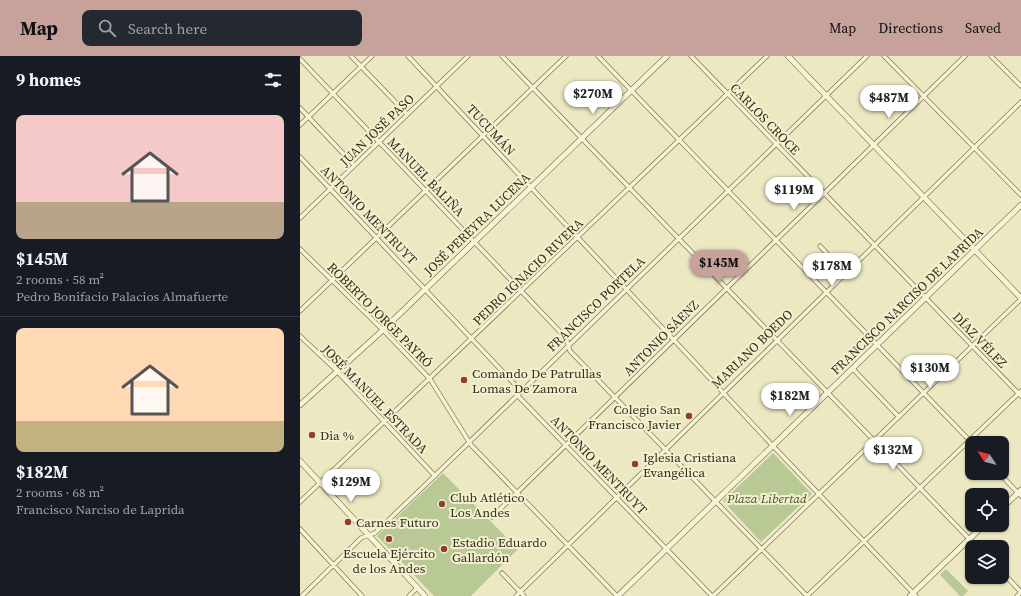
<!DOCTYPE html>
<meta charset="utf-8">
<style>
:root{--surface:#171b24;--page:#242831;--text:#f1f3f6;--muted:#9ea1a6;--line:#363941;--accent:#c6a29b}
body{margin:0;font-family:"Source Serif 4",serif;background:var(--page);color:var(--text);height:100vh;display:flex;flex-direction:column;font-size:15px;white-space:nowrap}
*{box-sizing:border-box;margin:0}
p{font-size:13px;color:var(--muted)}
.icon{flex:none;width:22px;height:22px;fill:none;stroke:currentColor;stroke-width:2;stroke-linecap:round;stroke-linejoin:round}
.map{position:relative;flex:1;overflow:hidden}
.side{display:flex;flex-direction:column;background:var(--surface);width:300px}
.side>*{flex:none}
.needle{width:26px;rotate:306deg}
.fabs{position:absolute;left:665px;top:380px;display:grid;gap:8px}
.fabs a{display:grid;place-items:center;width:44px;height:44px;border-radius:8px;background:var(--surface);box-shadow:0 1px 3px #0004;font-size:20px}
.price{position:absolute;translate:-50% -34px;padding:0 9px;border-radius:14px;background:#fff;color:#222;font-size:13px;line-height:26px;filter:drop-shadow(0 1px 2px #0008)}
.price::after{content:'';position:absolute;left:50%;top:24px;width:12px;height:9px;margin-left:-6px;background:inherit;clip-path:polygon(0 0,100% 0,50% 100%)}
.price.current{background:var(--accent);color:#111}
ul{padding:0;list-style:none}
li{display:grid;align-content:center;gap:8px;height:212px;padding:0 16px}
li+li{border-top:1px solid var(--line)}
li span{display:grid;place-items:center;height:124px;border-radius:8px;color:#555}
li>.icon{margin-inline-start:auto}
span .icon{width:72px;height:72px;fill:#fffc;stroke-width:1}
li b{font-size:17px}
h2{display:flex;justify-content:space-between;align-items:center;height:48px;padding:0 16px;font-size:17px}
header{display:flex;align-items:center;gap:24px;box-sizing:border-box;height:56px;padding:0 20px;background:var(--accent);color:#111}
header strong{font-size:19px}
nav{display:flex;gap:22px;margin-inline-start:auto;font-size:14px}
.search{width:280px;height:36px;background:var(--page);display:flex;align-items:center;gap:10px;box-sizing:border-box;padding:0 14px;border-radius:8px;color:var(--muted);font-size:15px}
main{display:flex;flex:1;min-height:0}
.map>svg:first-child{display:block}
</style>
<header>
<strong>Map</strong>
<div class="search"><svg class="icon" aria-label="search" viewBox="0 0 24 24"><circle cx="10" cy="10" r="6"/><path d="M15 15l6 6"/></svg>Search here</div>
<nav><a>Map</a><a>Directions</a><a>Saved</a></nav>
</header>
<main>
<section class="side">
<h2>9 homes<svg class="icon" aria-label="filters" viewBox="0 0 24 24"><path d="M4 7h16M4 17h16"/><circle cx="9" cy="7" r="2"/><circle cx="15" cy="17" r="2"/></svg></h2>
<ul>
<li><span style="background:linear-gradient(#f6c9c9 70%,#b9a48a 0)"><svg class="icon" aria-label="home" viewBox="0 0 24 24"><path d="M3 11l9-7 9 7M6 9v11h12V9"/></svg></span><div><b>$145M</b><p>2 rooms · 58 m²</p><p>Pedro Bonifacio Palacios Almafuerte</p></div></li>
<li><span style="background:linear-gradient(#ffd9b3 75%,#c2b280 0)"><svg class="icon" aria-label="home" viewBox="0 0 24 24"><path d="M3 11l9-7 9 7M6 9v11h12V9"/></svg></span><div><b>$182M</b><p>2 rooms · 68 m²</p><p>Francisco Narciso de Laprida</p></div></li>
</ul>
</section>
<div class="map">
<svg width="721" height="540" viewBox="0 0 721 540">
<rect width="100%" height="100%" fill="#ece8c2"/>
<path fill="#b9c996" d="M473,397L512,438L461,486L423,445Z
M143,417L218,493L171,540H134L77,480Z
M646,513L668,535L663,540H660L640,519Z"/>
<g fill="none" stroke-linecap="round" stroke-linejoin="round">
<defs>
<path id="street" d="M51,0L107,58
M108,0L473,390L616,540
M202,0L677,491
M298,0L672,387
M391,0L721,340
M584,0L721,139
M691,0L721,30
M0,3L266,282L270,295L507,540
M0,52L54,109
M0,69L72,0
M0,101L221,335
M0,162L168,0
M520,190L545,217
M0,193L86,277L130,323L171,389L317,540
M0,255L266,0
M0,280L35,313L135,420
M553,313L599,361
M217,339L412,540
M699,417L721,440
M0,446L467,0
M192,461L665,0
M0,473L62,540
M702,516L721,536L717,540
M202,517L224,540
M2,540L61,482L75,477L122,432L567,0
M109,540L117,532
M216,540L721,46
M413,540L721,243
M507,540L721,335"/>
<path id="secondary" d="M488,0L721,242
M0,349L83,274L367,0
M0,405L125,540
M702,452L721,434
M318,540L721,149
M610,540L684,469"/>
</defs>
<use href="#street" stroke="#85795a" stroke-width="5"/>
<use href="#secondary" stroke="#675a3d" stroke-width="6"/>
<use href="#street" stroke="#f7f4d5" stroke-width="3.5"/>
<use href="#secondary" stroke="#f7f4d5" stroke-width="5"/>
</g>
<g fill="#913f2c" stroke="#f4f1d1" stroke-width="1.5">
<circle cx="164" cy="324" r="4"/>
<circle cx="389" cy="360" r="4"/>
<circle cx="12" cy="379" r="4"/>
<circle cx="335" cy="408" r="4"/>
<circle cx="142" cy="448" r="4"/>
<circle cx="48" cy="466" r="4"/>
<circle cx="89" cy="483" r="4"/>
<circle cx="144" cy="493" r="4"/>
</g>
<g text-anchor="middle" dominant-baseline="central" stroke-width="4" stroke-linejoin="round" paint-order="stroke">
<g font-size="13" fill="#352e1e" stroke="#f4f1d1">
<text transform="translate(465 63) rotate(46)">CARLOS CROCE</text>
<text transform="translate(77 74) rotate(-44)">JUAN JOSÉ PASO</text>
<text transform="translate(191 74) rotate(47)">TUCUMÁN</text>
<text transform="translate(126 121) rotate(46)">MANUEL BALIÑA</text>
<text transform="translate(69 159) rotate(46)">ANTONIO MENTRUYT</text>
<text transform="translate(177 168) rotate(-44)">JOSÉ PEREYRA LUCENA</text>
<text transform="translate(228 216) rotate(-44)">PEDRO IGNACIO RIVERA</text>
<text transform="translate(607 245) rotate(-44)">FRANCISCO NARCISO DE LAPRIDA</text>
<text transform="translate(296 248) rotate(-44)">FRANCISCO PORTELA</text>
<text transform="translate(80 259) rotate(45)">ROBERTO JORGE PAYRÓ</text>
<text transform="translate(361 282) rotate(-45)">ANTONIO SÁENZ</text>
<text transform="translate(680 284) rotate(46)">DÍAZ VÉLEZ</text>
<text transform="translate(452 293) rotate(-44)">MARIANO BOEDO</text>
<text transform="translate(75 343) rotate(46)">JOSÉ MANUEL ESTRADA</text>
<text transform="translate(299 409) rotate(46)">ANTONIO MENTRUYT</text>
</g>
<g font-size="13" fill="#352e1e" stroke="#f4f1d1" text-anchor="start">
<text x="172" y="317">Comando De Patrullas<tspan x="172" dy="15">Lomas De Zamora</tspan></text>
<text x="381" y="353" text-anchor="end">Colegio San<tspan x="381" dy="15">Francisco Javier</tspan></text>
<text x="20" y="379">Dia %</text>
<text x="343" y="401">Iglesia Cristiana<tspan x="343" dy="15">Evangélica</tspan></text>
<text x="150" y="441">Club Atlético<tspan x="150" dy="15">Los Andes</tspan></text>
<text x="56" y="466">Carnes Futuro</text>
<text x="152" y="486">Estadio Eduardo<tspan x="152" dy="15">Gallardón</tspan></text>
<text x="89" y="497" text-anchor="middle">Escuela Ejército<tspan x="89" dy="15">de los Andes</tspan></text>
</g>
<g font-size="13" font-style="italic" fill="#3d5125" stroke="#f4f1d1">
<text x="467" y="442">Plaza Libertad</text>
</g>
</g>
</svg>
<div class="fabs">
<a><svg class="needle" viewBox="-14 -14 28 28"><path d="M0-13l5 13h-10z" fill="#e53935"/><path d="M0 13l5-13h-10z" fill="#9ea1a6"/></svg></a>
<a><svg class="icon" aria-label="locate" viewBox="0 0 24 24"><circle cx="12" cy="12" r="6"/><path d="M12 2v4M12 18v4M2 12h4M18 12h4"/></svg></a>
<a><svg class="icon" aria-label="layers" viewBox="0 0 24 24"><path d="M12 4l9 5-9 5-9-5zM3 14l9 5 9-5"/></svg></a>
</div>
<b class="price" style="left:293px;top:59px">$270M</b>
<b class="price" style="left:589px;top:63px">$487M</b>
<b class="price" style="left:494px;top:155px">$119M</b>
<b class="price current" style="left:419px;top:228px">$145M</b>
<b class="price" style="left:532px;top:231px">$178M</b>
<b class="price" style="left:630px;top:333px">$130M</b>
<b class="price" style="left:490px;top:361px">$182M</b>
<b class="price" style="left:593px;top:415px">$132M</b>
<b class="price" style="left:51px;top:447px">$129M</b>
</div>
</main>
